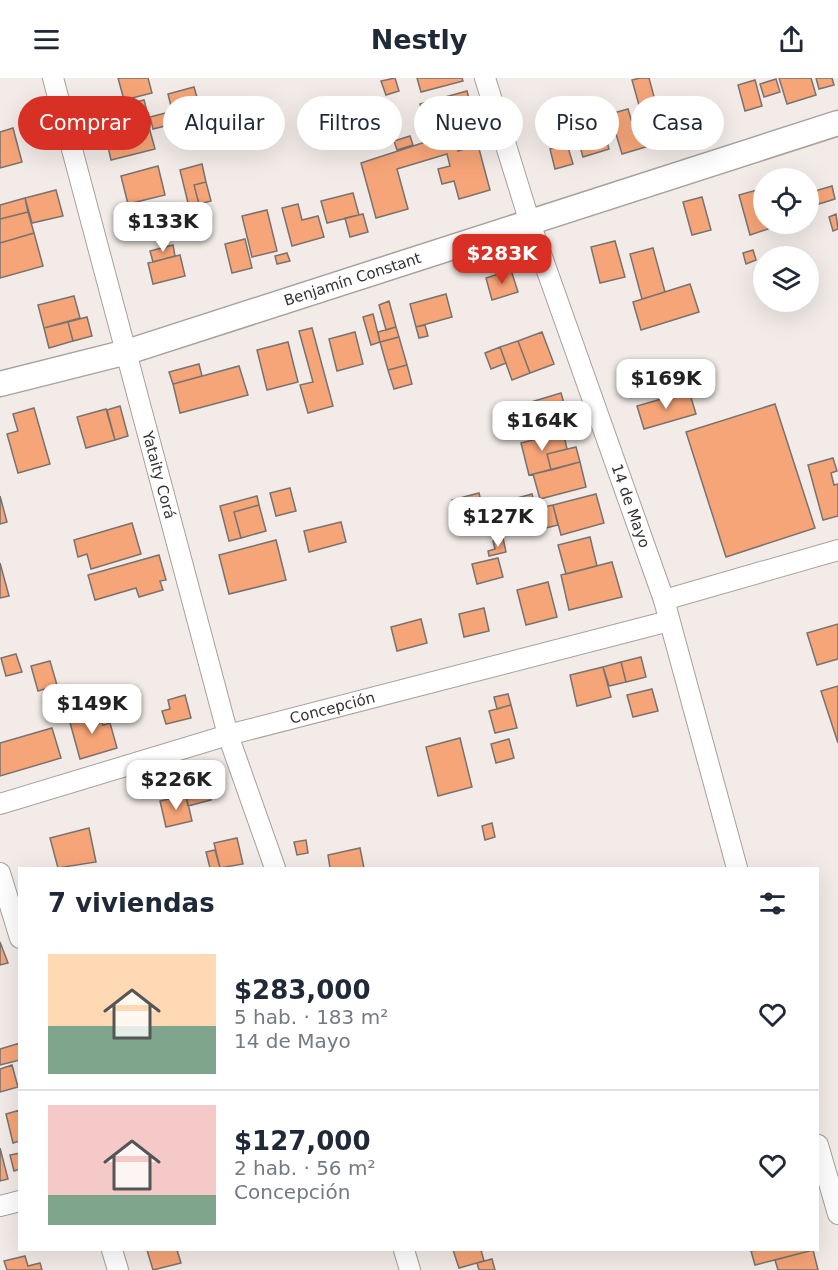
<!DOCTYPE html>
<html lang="es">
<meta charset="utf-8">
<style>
:root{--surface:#fff;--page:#f6f6f7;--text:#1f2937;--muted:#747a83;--line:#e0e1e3;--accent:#d93025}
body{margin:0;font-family:"DejaVu Sans",sans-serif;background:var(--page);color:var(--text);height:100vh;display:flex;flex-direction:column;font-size:22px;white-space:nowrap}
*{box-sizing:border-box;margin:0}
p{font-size:20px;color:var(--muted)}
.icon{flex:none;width:33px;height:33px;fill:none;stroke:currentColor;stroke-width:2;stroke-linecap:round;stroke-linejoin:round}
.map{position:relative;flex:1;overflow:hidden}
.drawer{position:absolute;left:18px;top:789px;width:801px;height:384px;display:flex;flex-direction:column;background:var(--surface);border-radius:0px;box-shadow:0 6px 24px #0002}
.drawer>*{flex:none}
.guide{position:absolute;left:18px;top:18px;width:802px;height:54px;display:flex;gap:12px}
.controls{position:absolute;left:753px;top:90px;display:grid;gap:12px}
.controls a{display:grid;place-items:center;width:66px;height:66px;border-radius:50%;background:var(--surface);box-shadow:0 6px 24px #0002;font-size:30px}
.price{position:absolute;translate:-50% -51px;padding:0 14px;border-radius:12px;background:#fff;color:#222;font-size:20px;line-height:39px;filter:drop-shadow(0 2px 3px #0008)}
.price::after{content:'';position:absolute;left:50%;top:36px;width:18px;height:14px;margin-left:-9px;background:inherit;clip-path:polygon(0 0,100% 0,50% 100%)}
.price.selected{background:var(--accent);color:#fff}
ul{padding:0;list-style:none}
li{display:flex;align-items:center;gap:18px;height:150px;padding:0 30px}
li+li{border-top:2px solid var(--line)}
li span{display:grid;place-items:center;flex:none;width:168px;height:120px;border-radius:0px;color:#555}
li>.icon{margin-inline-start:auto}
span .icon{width:72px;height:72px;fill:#fffc;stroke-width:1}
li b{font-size:26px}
h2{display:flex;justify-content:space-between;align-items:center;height:72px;padding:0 30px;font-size:26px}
.chip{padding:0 21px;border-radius:27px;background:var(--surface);box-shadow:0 6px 24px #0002;font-size:21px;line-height:54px}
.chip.selected{background:var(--accent);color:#fff}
header{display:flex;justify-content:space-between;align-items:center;height:78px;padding:0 30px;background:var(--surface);font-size:27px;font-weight:700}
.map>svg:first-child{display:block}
</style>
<header><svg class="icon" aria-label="menu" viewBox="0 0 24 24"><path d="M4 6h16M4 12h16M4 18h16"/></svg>Nestly<svg class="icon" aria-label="share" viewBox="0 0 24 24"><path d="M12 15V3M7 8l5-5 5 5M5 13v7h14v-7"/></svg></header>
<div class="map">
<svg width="838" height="1192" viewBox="0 0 838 1192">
<rect width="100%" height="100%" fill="#f2ebe7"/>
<path fill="#f6a578" stroke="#79726e" stroke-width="1.5" d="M118,0H148L152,15L124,22Z
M395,0L399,13L386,17L381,3Z
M417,0H462L463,3L421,14Z
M640,0H649L666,63L622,76L610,36L628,31L633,48L644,45L632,2Z
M779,0H811L816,17L787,26Z
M816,0H832L834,7L819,11Z
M776,1L780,14L764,19L760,6Z
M755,2L762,28L745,33L738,7Z
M194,9L199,26L191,28L194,37L184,39L182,30L172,32L168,16Z
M467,13L472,32L425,45L420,26Z
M144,22L150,45L113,55L107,32Z
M181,31L185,43L153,51L150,39Z
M599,34L609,71L583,79L572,41Z
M149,49L155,71L111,82L106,60Z
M13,50L22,84L0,90V54Z
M453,55L458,73L478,67L490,112L459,121L454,103L442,106L438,91L450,88L447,76L397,91L408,131L376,140L361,85Z
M410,58L413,67L397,72L394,63Z
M567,66L573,86L555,91L550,71Z
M202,86L206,104L194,107L199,126L189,129L180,92Z
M158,88L165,117L128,126L121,98Z
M206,104L211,123L199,126L194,107Z
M832,108L835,121L819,126L815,113Z
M764,110V146H767L768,151L750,157L739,117Z
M56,112L63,138L32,145L25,120Z
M353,115L359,137L327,145L321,123Z
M702,119L711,152L692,157L683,124Z
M25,120L28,134L0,141V127Z
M298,126L302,142L318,138L324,159L292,168L282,130Z
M267,132L277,173L252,179L242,138Z
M28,134L34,155L0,165V141Z
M363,136L368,154L350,159L345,140Z
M836,136L838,151L833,153L829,139Z
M34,155L43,188L0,200V165Z
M245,161L252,190L232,195L225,166Z
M615,163L625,199L600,205L591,169Z
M173,167L175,178L153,184L150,173Z
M653,170L665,214L642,221L630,176Z
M753,172L756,182L746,186L743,175Z
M287,175L290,183L277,186L275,178Z
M180,177L185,198L153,206L148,185Z
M511,192L518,214L492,222L486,200Z
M690,206L699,234L641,252L633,224Z
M446,216L452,239L416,249L410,226Z
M74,218L80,240L44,250L38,227Z
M389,223L396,249L386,252L379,227Z
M373,236L380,264L371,267L363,239Z
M87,239L92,258L73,263L68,244Z
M68,244L73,263L49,270L44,250Z
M425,247L428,258L419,260L416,249Z
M396,249L399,259L380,264L378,254Z
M312,250L333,328L308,335L300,307L313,304L299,253Z
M355,254L363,286L337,293L329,261Z
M542,254L554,286L530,295L518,263Z
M399,259L407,287L388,292L380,264Z
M518,263L530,295L512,302L500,269Z
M288,264L298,304L267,312L257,272Z
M500,269L506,285L491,291L485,275Z
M199,286L202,298L173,306L169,294Z
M407,287L412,306L394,311L388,292Z
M239,288L248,317L180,335L173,306Z
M689,313L696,336L644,351L637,328Z
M561,315L570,346L539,354L531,324Z
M775,326L815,450L726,479L686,354Z
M120,328L128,358L115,362L107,332Z
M34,330L50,386L18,395L7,356L18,353L13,336Z
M106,331L115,362L86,370L77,339Z
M563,354L567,371L547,376L551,392L529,397L521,365Z
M576,369L580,384L551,392L547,376Z
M833,380L837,393L831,395L834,407L838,406V438L823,442L808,387Z
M580,384L586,409L540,421L533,396Z
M290,410L296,433L276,438L270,415Z
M479,415L486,444L460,450L452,422Z
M532,416L536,431L510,438L506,423Z
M596,416L604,445L561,457L553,427Z
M0,418L7,444L0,446Z
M257,418L259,427L234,434L241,460L229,463L220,428Z
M259,427L266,453L241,460L234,434Z
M553,427L558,447L534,453L529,433Z
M341,444L346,464L309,474L304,453Z
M132,445L141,476L91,491L87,476L78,479L74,462Z
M590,459L597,488L566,496L558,467Z
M503,460L506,474L489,478L488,473L495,471L493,463Z
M276,462L286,502L229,516L219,477Z
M159,477L166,502L160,503L163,512L139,519L136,510L95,522L88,497Z
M498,480L503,499L477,506L472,486Z
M612,484L622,519L569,532L561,497Z
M0,485L9,518L0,520Z
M548,504L557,539L526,547L517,512Z
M484,530L489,553L464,559L459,536Z
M421,541L427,565L397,573L391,549Z
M838,546V581L817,587L807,555Z
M16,576L22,594L6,598L1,580Z
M641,579L646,599L626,604L621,584Z
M50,583L57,607L38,613L31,588Z
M621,584L626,604L609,608L603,589Z
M603,589L611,619L577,628L570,597Z
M838,608V665L821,613Z
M92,609L98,633L67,642L60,618Z
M652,611L658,633L633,639L627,617Z
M508,616L511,627L497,631L494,619Z
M185,617L191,640L166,646L162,633L170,631L168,622Z
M511,627L517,650L495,655L489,633Z
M98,633L103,647L110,645L117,670L80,681L69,641Z
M52,650L61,680L0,698V665Z
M460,660L472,709L438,718L426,669Z
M509,661L514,680L496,685L491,666Z
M207,705L211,722L188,728L184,710Z
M186,717L192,743L166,749L160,723Z
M492,745L495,759L485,762L482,748Z
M89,750L96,784L58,790L50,760Z
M237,760L243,786L220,790L214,765Z
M306,762L308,775L297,777L294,764Z
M360,770L364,790H330L328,777Z
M215,772L220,790H210L206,774Z
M0,864L8,885L0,887Z
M20,965V982L0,987V971Z
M12,987L18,1009L0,1014V991Z
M20,1032V1063L13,1065L6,1036Z
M0,1070L8,1101L0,1103Z
M20,1075V1091L14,1093L10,1077Z
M147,1172H177L181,1185L153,1192Z
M453,1172H481L484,1183L459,1190Z
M758,1172H813L755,1187L751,1173Z
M813,1172L818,1192H778L775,1182Z
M25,1178L28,1188L40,1185L42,1192H7L4,1183Z
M492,1181L495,1192H479L477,1185Z"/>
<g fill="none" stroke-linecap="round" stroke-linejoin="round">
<defs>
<g id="minor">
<path id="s1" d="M53,0L228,657L275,790"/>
<path id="s2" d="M485,0L530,145L664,522L737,790"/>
<path d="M664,522L838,472"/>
<path id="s3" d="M0,726L228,657L669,543"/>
<path d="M0,795L20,860"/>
<path d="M818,1067L838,1136"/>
<path d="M0,1128L20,1123"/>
<path d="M112,1172L118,1192"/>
<path d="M404,1172L410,1192"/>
</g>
<g id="tertiary">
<path id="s4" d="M0,306L127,274L838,45"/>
</g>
</defs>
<use href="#minor" stroke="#a8a19d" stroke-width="22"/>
<use href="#tertiary" stroke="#a8a19d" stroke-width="27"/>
<use href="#minor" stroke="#fff" stroke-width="20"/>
<use href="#tertiary" stroke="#fff" stroke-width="24"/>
</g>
<g text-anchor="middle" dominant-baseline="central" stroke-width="4.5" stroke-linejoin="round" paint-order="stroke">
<g font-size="15" fill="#343130" stroke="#f2ebe7">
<text stroke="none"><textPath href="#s4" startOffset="368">Benjamín Constant</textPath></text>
<text stroke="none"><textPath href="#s1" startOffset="411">Yataity Corá</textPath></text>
<text stroke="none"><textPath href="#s2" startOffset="452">14 de Mayo</textPath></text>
<text stroke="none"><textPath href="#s3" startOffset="346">Concepción</textPath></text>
</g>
</g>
</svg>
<div class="controls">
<a><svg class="icon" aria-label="locate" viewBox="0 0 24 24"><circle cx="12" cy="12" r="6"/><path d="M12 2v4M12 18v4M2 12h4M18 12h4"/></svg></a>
<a><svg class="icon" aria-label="layers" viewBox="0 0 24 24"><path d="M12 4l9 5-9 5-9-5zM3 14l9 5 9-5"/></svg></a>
</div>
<b class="price" style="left:163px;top:175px">$133K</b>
<b class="price selected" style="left:502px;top:207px">$283K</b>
<b class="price" style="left:666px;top:332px">$169K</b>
<b class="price" style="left:542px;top:374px">$164K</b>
<b class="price" style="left:498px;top:470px">$127K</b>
<b class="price" style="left:92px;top:657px">$149K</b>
<b class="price" style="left:176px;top:733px">$226K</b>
<div class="guide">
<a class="chip selected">Comprar</a>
<a class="chip">Alquilar</a>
<a class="chip">Filtros</a>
<a class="chip">Nuevo</a>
<a class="chip">Piso</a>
<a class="chip">Casa</a>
</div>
<section class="drawer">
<h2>7 viviendas<svg class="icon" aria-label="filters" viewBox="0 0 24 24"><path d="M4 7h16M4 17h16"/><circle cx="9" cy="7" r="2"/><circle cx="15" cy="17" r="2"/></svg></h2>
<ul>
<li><span style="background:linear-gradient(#ffd9b3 60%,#7fa58c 0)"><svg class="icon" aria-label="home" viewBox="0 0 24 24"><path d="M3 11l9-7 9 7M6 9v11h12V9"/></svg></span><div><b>$283,000</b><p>5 hab. · 183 m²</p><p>14 de Mayo</p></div><svg class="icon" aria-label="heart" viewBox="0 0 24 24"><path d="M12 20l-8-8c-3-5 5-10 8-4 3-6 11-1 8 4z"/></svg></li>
<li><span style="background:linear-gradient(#f6c9c9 75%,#7fa58c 0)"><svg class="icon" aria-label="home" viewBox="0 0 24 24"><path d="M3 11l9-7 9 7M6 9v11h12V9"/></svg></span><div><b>$127,000</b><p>2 hab. · 56 m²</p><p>Concepción</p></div><svg class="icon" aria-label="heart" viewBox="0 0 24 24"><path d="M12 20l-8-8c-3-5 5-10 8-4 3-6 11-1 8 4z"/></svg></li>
</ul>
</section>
</div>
